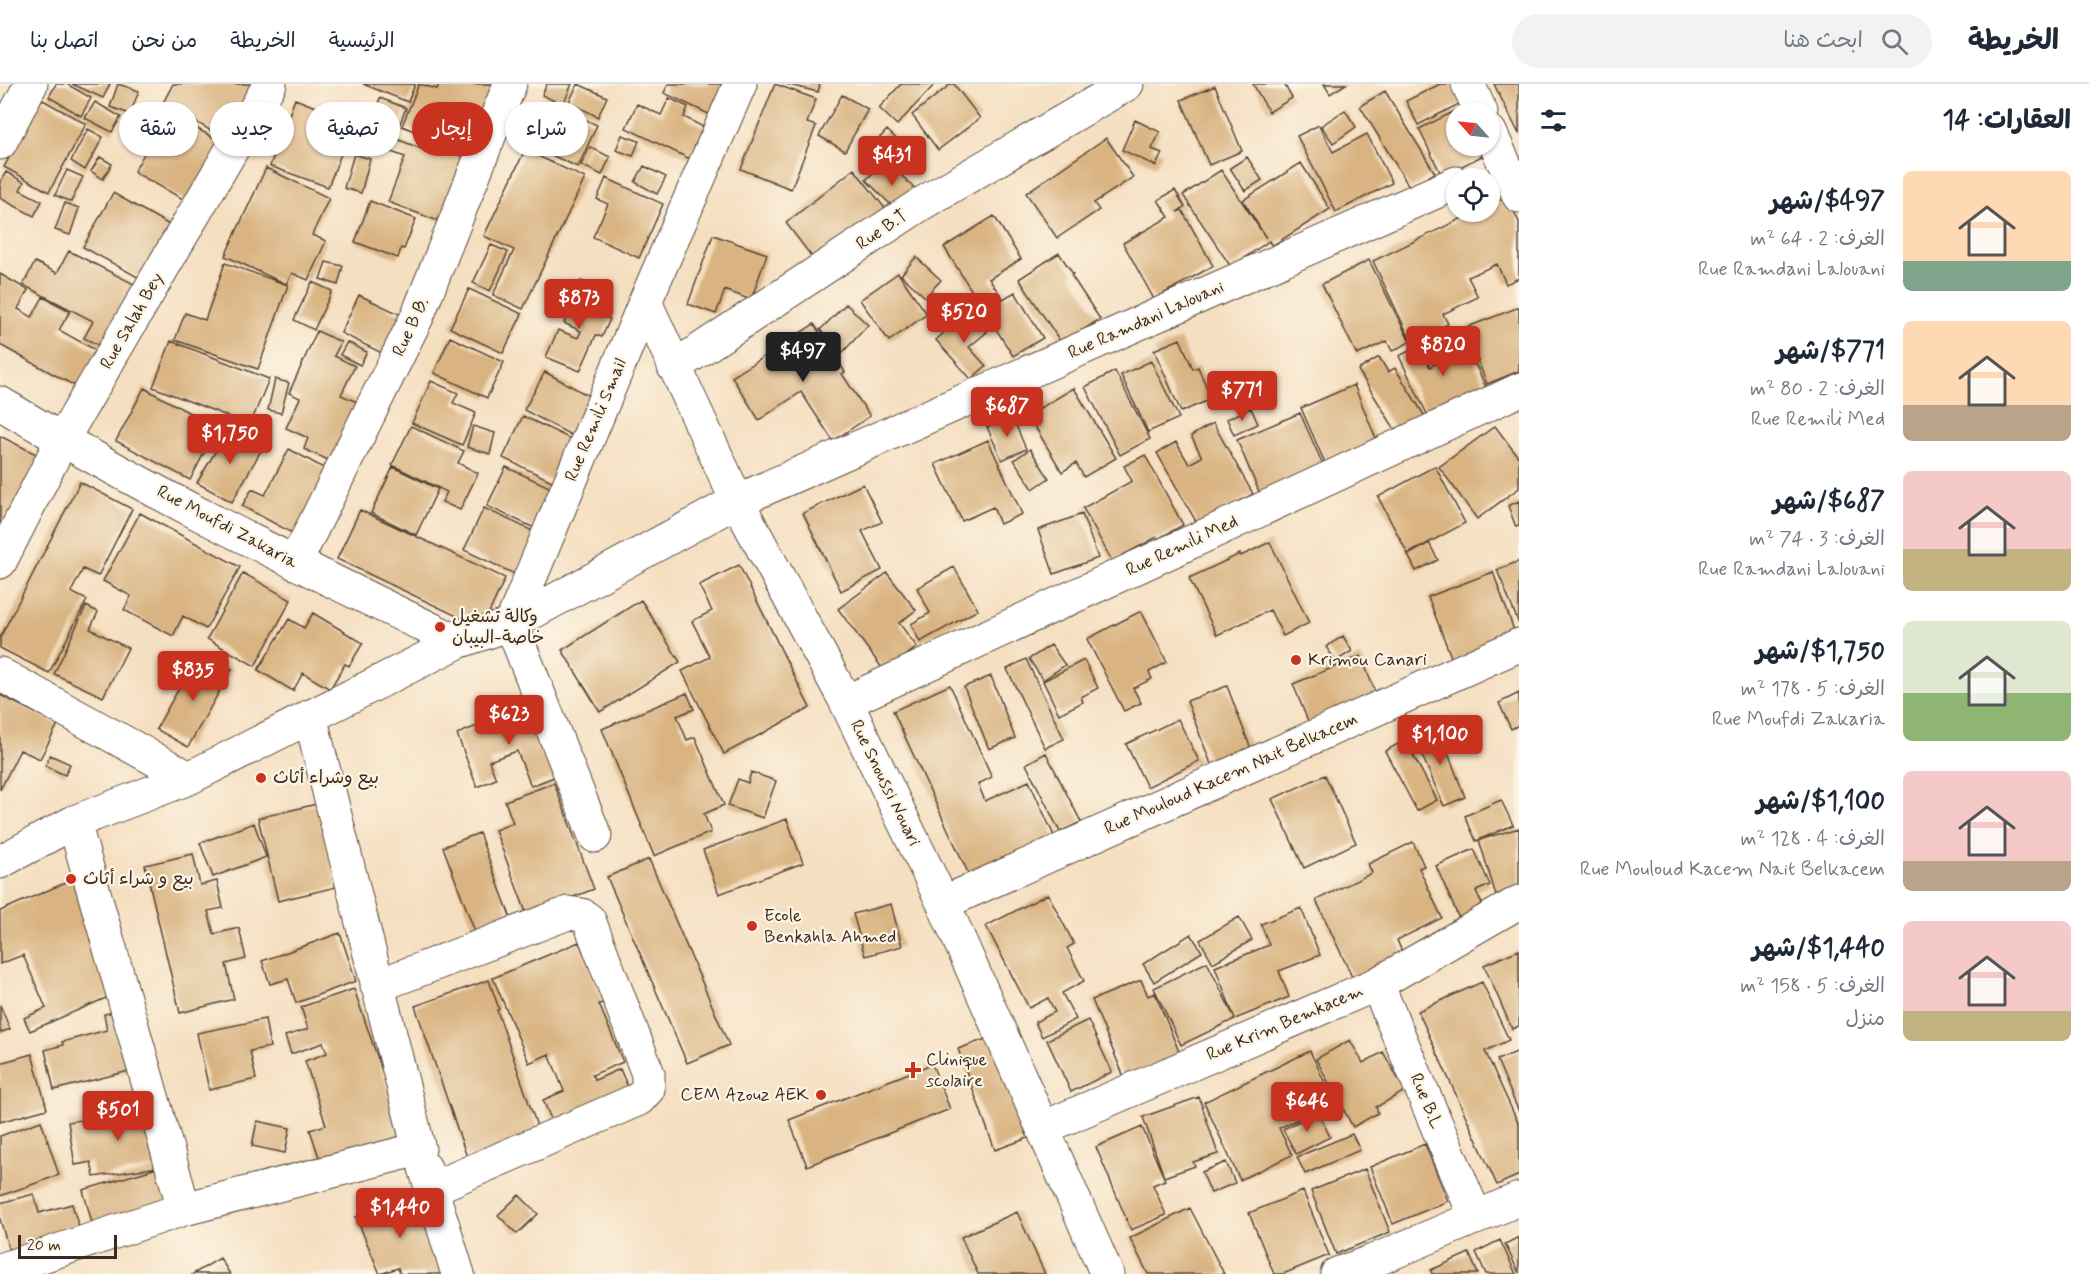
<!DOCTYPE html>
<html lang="ar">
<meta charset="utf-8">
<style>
:root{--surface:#fff;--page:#f2f2f3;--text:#1f2937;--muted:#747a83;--line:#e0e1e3;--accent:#c8321e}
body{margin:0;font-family:Mynerve,"Playpen Sans Arabic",sans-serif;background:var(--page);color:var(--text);direction:rtl;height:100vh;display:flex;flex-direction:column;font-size:22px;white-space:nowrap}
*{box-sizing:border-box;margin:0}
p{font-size:20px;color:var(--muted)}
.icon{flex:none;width:33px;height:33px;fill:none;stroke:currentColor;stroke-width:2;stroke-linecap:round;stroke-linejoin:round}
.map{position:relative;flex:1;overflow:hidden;direction:ltr}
.side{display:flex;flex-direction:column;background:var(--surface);width:570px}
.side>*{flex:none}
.hud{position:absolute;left:18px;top:18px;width:570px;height:54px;direction:rtl;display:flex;gap:12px}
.needle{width:39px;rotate:297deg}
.tools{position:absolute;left:1446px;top:18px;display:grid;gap:12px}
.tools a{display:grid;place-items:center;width:54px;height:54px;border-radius:50%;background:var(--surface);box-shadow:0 2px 4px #0004;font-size:30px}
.scale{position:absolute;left:18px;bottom:15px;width:99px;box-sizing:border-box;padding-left:6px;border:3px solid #3b2a1e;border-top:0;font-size:16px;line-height:21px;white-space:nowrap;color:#3b2a1e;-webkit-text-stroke:4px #fcf5e5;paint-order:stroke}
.price{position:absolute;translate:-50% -51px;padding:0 14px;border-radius:6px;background:var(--accent);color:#fff;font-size:20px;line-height:39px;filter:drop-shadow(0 2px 3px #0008)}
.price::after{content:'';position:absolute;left:50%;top:36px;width:18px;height:14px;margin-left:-9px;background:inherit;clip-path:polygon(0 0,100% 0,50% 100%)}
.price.selected{background:#222;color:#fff}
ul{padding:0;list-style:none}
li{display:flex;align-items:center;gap:18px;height:150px;padding:0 18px}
li span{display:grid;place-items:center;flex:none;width:168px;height:120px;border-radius:9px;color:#555}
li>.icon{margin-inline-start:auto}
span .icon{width:72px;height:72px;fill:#fffc;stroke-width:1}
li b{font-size:26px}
h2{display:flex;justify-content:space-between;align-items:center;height:72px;padding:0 18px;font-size:26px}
.chip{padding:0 21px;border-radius:27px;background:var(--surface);box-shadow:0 2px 4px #0004;font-size:21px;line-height:54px}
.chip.selected{background:var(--accent);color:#fff}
header{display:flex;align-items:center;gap:36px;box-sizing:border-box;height:84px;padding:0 30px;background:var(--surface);border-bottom:2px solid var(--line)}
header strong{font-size:28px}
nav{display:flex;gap:33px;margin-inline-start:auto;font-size:21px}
.search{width:420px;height:54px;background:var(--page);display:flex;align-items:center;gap:15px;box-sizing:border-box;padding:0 21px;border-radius:33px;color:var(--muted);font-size:22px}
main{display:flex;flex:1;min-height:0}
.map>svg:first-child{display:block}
</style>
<header>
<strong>الخريطة</strong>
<div class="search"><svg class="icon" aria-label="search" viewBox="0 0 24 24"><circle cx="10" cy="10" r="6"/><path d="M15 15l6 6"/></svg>ابحث هنا</div>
<nav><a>الرئيسية</a><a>الخريطة</a><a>من نحن</a><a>اتصل بنا</a></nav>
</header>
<main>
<section class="side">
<h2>العقارات: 14<svg class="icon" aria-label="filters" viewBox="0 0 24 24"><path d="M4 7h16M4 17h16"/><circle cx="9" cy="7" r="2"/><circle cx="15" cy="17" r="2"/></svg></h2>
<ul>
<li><span style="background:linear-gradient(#ffd9b3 75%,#7fa58c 0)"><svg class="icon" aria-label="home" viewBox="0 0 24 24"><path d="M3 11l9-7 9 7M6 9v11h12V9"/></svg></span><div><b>$497/شهر</b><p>الغرف: 2 · 64 m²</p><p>Rue Ramdani Lalouani</p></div></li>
<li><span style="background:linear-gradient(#ffd9b3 70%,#b9a48a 0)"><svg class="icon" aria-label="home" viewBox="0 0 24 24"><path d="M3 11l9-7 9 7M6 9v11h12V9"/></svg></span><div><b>$771/شهر</b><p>الغرف: 2 · 80 m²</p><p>Rue Remili Med</p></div></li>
<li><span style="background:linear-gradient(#f6c9c9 65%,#c2b280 0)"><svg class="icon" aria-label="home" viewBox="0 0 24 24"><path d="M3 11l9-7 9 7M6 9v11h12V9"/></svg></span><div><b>$687/شهر</b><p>الغرف: 3 · 74 m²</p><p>Rue Ramdani Lalouani</p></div></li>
<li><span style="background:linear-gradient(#dfe7d0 60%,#8fb573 0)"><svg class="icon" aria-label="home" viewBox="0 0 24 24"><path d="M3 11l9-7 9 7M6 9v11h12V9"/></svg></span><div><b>$1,750/شهر</b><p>الغرف: 5 · 178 m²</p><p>Rue Moufdi Zakaria</p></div></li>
<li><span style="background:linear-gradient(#f6c9c9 75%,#b9a48a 0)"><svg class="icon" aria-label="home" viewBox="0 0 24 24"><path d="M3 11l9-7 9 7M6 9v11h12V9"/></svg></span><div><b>$1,100/شهر</b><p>الغرف: 4 · 128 m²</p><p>Rue Mouloud Kacem Nait Belkacem</p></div></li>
<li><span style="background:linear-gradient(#f6c9c9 75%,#c2b280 0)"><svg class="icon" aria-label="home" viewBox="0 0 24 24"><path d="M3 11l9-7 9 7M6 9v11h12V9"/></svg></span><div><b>$1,440/شهر</b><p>الغرف: 5 · 158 m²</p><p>منزل</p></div></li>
</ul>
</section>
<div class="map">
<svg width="1519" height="1190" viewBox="0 0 1519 1190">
<rect width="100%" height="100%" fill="#fcf5e5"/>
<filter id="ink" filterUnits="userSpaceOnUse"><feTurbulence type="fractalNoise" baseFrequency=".0167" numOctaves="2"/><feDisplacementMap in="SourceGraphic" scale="12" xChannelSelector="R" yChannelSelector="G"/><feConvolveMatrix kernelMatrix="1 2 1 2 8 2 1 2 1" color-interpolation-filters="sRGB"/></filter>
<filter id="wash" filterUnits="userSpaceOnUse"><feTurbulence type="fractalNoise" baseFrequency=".008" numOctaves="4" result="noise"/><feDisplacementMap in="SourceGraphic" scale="24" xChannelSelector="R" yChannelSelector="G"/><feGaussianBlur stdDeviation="1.35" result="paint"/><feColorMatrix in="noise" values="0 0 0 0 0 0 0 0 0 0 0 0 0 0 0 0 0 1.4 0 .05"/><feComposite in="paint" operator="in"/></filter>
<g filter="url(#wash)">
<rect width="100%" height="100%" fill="#f5dfc1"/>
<g id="blocks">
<path fill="#d9b381" d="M56,0H67L91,14L81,32L49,13Z
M72,0H110L103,14Z
M118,0L139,7L130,30L110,23Z
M173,0H258L227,56L163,19Z
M363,0H415L408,18Z
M419,0L437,5L439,0H499L482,41L452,29L440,58L402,42Z
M547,0H572L563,21L542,11Z
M578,0L607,13L598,33L569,18Z
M668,0H727L713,32L664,9Z
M775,0L816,15L807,39L816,42L791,105L741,85Z
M786,0H820L818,8Z
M901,0H935L897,41L879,24Z
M951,0H954L980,34L938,66L912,31Z
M1253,0H1284L1292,14L1269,28Z
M1324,0H1346L1330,10Z
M1440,0H1451L1461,19L1418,41L1406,17Z
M1494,0H1519V50Z
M1215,2L1242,67L1209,81L1181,16Z
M1385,7L1435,89L1410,104L1360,22Z
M842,11L868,25L845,67L819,52Z
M380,14L406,24L398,45L372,36Z
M669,14L688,23L684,33L709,46L694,77L626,44L637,20L661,31Z
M41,15L86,40L49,108L4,83Z
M295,15L422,65L425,58L469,75L449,141L388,118L405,73L348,52L328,103L270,82Z
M95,18L121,33L112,48L85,34Z
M550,19L597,41L578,83L531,62Z
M1465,22L1468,28H1456V62H1484L1488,69L1442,92L1419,45Z
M1345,26L1356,43L1333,59L1321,42Z
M167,28L223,59L190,119L134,88Z
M1135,36L1160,48L1152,65L1162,69L1156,82L1122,66Z
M455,37L486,47L478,72L447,61Z
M1319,41L1333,68L1367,50L1392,99L1336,128L1297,52Z
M88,45L103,53L85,86L71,77Z
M887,46L903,61L889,75L874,60Z
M622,51L639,57L633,72L616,66Z
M1106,54L1133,93L1094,119L1099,126L1057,154L1026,109Z
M590,63L610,73L602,91L581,81Z
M525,66L585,94L523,225L493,211L514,166L484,152Z
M354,70L370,75L361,109L344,104Z
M100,73L112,80L103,95L91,87Z
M1247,73L1262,96L1245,107L1230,84Z
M886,76L919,109L899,129L866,96Z
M1301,79L1330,125L1272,162L1269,157L1231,183L1183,111L1221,86L1266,154L1243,116Z
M644,82L666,93L657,110L635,98Z
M266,84L329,114L312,151L326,157L308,196L292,189L286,200L225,172Z
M854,85L888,128L819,182L786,139Z
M67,86L83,93L71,118L55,111Z
M6,88L24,98L20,106L42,117L34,132L0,114V98Z
M606,94L663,120L639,174L593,153L608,120L597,115Z
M1175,106L1185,123L1177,128L1182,126L1213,182L1154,215L1123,159L1169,133L1158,116Z
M113,109L173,143L143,196L83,163Z
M1507,112L1519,138V194L1506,200L1497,180L1468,193L1478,213L1443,230L1448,240L1411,257L1373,177L1475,128H1490V121Z
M370,117L416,135L404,165L401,164L398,174L355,158Z
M65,119L79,124L70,151L55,146Z
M994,132L1021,175L989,195L1003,215L1015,208L1043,254L1013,272L944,163Z
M713,151L767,170L751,216L725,206L716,230L688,220Z
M491,161L508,168L490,207L473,199Z
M69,167L134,200L102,263L84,254L93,237L23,201L35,178L57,189Z
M1059,169L1073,190L1071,191L1100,235L1062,260L1019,195Z
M916,173L941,196L925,213L901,191Z
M1369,176L1410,258L1392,267L1387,257L1357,271L1322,200Z
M326,178L343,182L338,201L320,195Z
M225,179L288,201L258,285L175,256L185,229L205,236Z
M898,189L927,230L889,257L860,216Z
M0,190L28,206L18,225L32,233L43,213L70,227L59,246L97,267L77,303L0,261Z
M581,197L599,205L590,227L610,235L602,253L596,251L580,287L546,273L558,246L578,254L581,247L564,239Z
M312,198L332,207L314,246L294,236Z
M469,205L522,230L503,269L450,244Z
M359,211L410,235L392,274L341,249Z
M846,220L868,241L843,268L820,246Z
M1519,223V287L1487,300L1465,244Z
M968,227L987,248L969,263L986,282L971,295L936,256Z
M814,240L845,288L842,290L870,332L833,357L801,308L759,336L732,293Z
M317,247L341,258L334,272L355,282L341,311L366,322L339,381L304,365L308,354L286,344L300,314L289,309Z
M1443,250L1452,268L1466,261L1487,305L1429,334L1399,272L1419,262L1430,283L1443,276L1433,255Z
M450,253L504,278L487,314L434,289Z
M1180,255L1193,285L1198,283L1211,315L1181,328L1154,266Z
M171,257L269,295L250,341L153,303Z
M347,258L367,268L360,281L340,271Z
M1379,273L1388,288L1395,284L1429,339L1402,357L1358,286Z
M1151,277L1179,334L1148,348L1121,291Z
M1115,287L1150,355L1120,371L1085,303Z
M545,288L591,313L571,351L524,326Z
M275,295L289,299L281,329L268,326Z
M431,297L458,309L453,319L476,329L462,361L412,339Z
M1354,301L1377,357L1325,379L1301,324Z
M144,304L217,344L190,396L116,357Z
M1074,304L1116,374L1084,393L1076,379L1062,388L1028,331Z
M1251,324L1258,340L1234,351L1227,335Z
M1300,329L1324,383L1260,410L1237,356Z
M523,332L575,357L554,398L503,374Z
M1012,332L1026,365L1002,376L987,343Z
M1213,339L1253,410L1198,441L1157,369L1176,358L1189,380L1202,373L1191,352Z
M411,342L464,367L458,379L478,389L460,426L442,418L447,408L392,381Z
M473,342L495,349L490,370L467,363Z
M1495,342L1519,374V404L1477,435L1439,383Z
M229,344L263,363L232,418L197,399Z
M0,352L40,372L0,454Z
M988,356L1022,430L1000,440L993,423L962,437L935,380Z
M289,365L331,388L296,451L242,422L252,405L265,411Z
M1030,365L1049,394L1033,405L1014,376Z
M1145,371L1183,441L1158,455L1157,453L1112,477L1083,424L1132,397L1124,382Z
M1435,382L1465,439L1408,470L1378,413Z
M393,383L438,405L416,451L371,429Z
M506,383L558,407L539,446L487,422Z
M80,398L132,425L98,492L83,485L71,508L87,516L49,589L0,564V554Z
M863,400L882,438L862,447L882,486L841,507L803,429Z
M1519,417V442L1516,443L1508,422Z
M484,424L539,450L519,492L464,466Z
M360,426L505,494L482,544L337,475Z
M140,429L240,483L206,545L183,532L173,552L124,526L131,512L103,497Z
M1082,430L1098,474L1054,490L1038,446Z
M1270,458L1309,539L1283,552L1270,526L1217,551L1189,494L1240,470L1241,472Z
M1429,459L1438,476L1416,487L1408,471Z
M1519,477V540L1497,486Z
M739,481L810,624L724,670L682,587L710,573L692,537L712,527L699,501Z
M954,483L978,526L920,558L911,540L930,529L917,504Z
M1493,488L1515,549L1453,578L1428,513Z
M243,489L291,516L255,582L207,555Z
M887,489L916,526L899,539L917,563L885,588L838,525Z
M641,516L680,578L600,628L562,566Z
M86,522L98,528L90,545L128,564L103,613L54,590Z
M1141,527L1167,578L1149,588L1152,595L1133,604L1141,619L1124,627L1087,555Z
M313,529L363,559L349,582L345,580L330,605L303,589L293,607L258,586L289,535L304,544Z
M1343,552L1352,567L1336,577L1326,563Z
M1051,561L1065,581L1043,596L1029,575Z
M1361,572L1378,615L1310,642L1293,600Z
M213,574L232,585L188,663L156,645L192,581L206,588Z
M1026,575L1064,655L1045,664L1007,585Z
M1084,576L1098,604L1081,613L1083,618L1059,630L1043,597Z
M991,592L1015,654L989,665L964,603Z
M950,601L992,693L978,700L985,717L1029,697L1055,754L970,793L893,627Z
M1227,602L1254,673L1214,688L1187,617Z
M687,609L694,625L677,632L687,656L695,653L724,721L704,730L711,748L654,772L602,645Z
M1519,609V641L1511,645L1499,619Z
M0,611L58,640L40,675L20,666L0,706Z
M532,620L559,691L531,702L517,667L489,677L496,695L477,703L457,650Z
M1178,635L1199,677L1147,703L1126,660Z
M1438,643L1465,713L1444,722L1414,653Z
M1405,656L1437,716L1417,727L1385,667Z
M1046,669L1081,738L1060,748L1026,680Z
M50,671L70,680L65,691L45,682Z
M751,688L776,697L763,734L728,722L738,695L748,699Z
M1325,691L1356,759L1304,784L1272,715Z
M554,699L594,805L527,831L495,746L513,739L505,717Z
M1501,716L1513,741L1476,757L1465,732Z
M317,720L336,803L278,817L258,734Z
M787,735L803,779L719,810L703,766Z
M254,739L266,773L213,793L200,759Z
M1519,744V812L1498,818L1479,756Z
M479,749L513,840L477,853L443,763Z
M1413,758L1424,782L1419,784L1442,834L1397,856L1403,870L1353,895L1316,816L1372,789L1368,780Z
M1474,765L1490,801L1476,807L1486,828L1461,839L1436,782Z
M193,770L200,801L217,797L223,824L208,827L214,850L239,844L246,875L226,880L234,915L180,929L145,781Z
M649,775L729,961L687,979L607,793Z
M74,795L122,907L30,947L24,934L46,924L23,871L0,880V827Z
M1048,810L1074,860L1067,864L1084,897L1062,909L1076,935L1042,953L1035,938L1055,928L1048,914L1029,924L986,842Z
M891,820L902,862L865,872L853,830Z
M1301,824L1320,871L1279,887L1289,913L1235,935L1215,883L1269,861L1261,840Z
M1239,833L1252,856L1213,879L1200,856Z
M340,849L356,897L296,919L288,895L270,900L262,877Z
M1191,850L1202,868L1154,898L1143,880Z
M579,858L604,919L599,920L623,978L592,991L595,996L620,985L633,1015L556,1047L543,1016L564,1007L549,970L529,979L493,894Z
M1519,866V942L1512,945L1484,881Z
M1207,878L1235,935L1181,961L1154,904Z
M489,896L499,925L497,926L540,1051L468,1076L415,922Z
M1141,896L1148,912L1155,909L1180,970L1124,993L1092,916Z
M1482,898L1509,956L1485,967L1519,1041V1091L1497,1101L1418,927Z
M354,905L404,1051L321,1079L310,1046L326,1041L305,977L327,969L323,959L291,970L285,952L308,945L301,923Z
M0,921L10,945L0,949Z
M119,927L133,986L54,1006L45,966L63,961L62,958L107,946L104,930Z
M265,935L270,963L250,967L256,995L209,1006L197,949Z
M1088,936L1112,988L1071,1008L1047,956Z
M991,953L1028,1054L995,1066L958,965Z
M1350,956L1363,979L1383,968L1405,1007L1376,1023L1378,1029L1353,1043L1316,975Z
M1310,967L1334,1018L1279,1044L1292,1071L1240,1096L1204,1018Z
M1519,967V1028L1497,976Z
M32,970L47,1025L0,1038V979Z
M932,980L950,1025L807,1082L789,1036Z
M1199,1013L1218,1070L1193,1078L1195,1082L1164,1093L1143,1033Z
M155,1024L164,1082L94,1093L91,1078L75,1081L68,1038Z
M1318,1028L1330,1053L1296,1070L1283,1045Z
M41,1037L59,1091L0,1112V1052Z
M257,1037L290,1044L285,1069L252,1062Z
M1142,1043L1165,1096L1153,1101L1166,1131L1131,1146L1096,1063Z
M1352,1050L1360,1066L1305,1090L1297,1073Z
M1425,1060L1448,1117L1393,1140L1370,1083Z
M1226,1078L1235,1099L1211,1109L1202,1088Z
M164,1082L174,1117L96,1153L83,1106Z
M1365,1085L1390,1148L1336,1170L1311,1107Z
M1303,1107L1329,1171L1283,1190H1274L1249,1129Z
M34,1110L39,1129L72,1120L83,1157L12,1177L0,1135V1119Z
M412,1110L445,1190H400L398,1184L380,1190L356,1133Z
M519,1111L538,1130L517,1150L498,1131Z
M1190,1124L1224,1190H1148L1130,1154Z
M1017,1128L1045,1190H978L961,1153Z
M1519,1153V1189L1505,1160Z
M1500,1156L1516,1190H1486L1476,1168Z
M1469,1169L1478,1190H1432L1431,1186Z
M220,1174L230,1190H193Z"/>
</g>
</g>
<g filter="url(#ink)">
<use href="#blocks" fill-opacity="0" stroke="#574536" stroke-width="1.5"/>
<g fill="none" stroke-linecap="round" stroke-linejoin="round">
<defs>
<path id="minor" d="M1468,0L1481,28
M1490,48L1519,112
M0,59L31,0
M645,218L737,417L846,618L943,819L1107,1190
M674,283L921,120L1127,0
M0,319C147,408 303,483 458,558
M0,478L62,356L270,0
M295,479L417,233L510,0
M0,590L189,694
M846,618L1519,306
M74,738L184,1125
M595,752L511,540L645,218L740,0
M0,778L74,738L189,694L458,558L511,540L737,417L1456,99
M943,819L1519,561
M1377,900L1476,1134
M377,902L568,829L582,831L589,836L648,990V1005L639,1015L431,1105
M1043,1044L1377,900L1519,818
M425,1084L458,1190
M0,1186L184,1125L419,1065L310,632
M1337,1190L1373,1177L1519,1115"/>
</defs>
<use href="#minor" stroke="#574536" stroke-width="35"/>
<use href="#minor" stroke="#fff" stroke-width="33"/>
</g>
</g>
<g fill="#c8321e" stroke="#fcf5e5" stroke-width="2">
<circle cx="440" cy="543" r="6"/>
<circle cx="1296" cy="576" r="6"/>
<circle cx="261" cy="694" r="6"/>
<circle cx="71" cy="795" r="6"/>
<circle cx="752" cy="842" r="6"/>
<path d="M910 977h6v6h6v6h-6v6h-6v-6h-6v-6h6z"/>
<circle cx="821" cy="1011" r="6"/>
</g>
<g text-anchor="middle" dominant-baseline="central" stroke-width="4.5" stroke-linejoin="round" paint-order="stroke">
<g font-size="18" fill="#3b2a1e" stroke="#fcf5e5">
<text transform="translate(882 146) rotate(-34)">Rue B.T</text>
<text transform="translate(1146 236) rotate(-24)">Rue Ramdani Lalouani</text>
<text transform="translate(132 237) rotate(-60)">Rue Salah Bey</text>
<text transform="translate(411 243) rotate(-65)">Rue B B.</text>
<text transform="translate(596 336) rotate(-67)">Rue Remili Smail</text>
<text transform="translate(227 443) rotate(28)">Rue Moufdi Zakaria</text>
<text transform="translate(1182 462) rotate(-25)">Rue Remili Med</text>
<text transform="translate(1231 690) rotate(-24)">Rue Mouloud Kacem Nait Belkacem</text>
<text transform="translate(885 699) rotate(64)">Rue Snoussi Nouari</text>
<text transform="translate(1285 939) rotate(-23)">Rue Krim Bemkacem</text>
<text transform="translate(1426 1017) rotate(67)">Rue B.L</text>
</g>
<g font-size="18" fill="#3b2a1e" stroke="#fcf5e5" text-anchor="start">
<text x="452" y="533">وكالة تشغيل<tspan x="452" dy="21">خاصة-البيبان</tspan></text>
<text x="1308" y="576">Krimou Canari</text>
<text x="273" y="694">بيع وشراء أثاث</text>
<text x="83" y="795">بيع و شراء أثاث</text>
<text x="764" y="832">Ecole<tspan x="764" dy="21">Benkahla Ahmed</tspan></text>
<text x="926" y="976">Clinique<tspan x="926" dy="21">scolaire</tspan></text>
<text x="809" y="1011" text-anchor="end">CEM Azouz AEK</text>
</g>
</g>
</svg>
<div class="tools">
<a><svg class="needle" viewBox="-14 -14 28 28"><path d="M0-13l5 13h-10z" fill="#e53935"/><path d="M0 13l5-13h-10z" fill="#747a83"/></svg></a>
<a><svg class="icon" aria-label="locate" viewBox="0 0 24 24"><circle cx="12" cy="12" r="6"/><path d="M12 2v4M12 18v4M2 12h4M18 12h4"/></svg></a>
</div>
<div class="scale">20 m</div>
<b class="price" style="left:892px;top:103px">$431</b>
<b class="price" style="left:579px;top:246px">$873</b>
<b class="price" style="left:964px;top:260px">$520</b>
<b class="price" style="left:1443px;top:293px">$820</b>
<b class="price selected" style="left:803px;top:299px">$497</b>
<b class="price" style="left:1242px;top:338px">$771</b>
<b class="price" style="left:1007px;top:354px">$687</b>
<b class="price" style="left:230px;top:381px">$1,750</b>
<b class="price" style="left:193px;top:618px">$835</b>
<b class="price" style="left:509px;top:662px">$623</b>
<b class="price" style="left:1440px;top:682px">$1,100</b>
<b class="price" style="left:1307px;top:1049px">$646</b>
<b class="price" style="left:118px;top:1058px">$501</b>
<b class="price" style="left:400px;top:1155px">$1,440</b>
<div class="hud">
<a class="chip">شراء</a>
<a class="chip selected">إيجار</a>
<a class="chip">تصفية</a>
<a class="chip">جديد</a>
<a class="chip">شقة</a>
</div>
</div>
</main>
